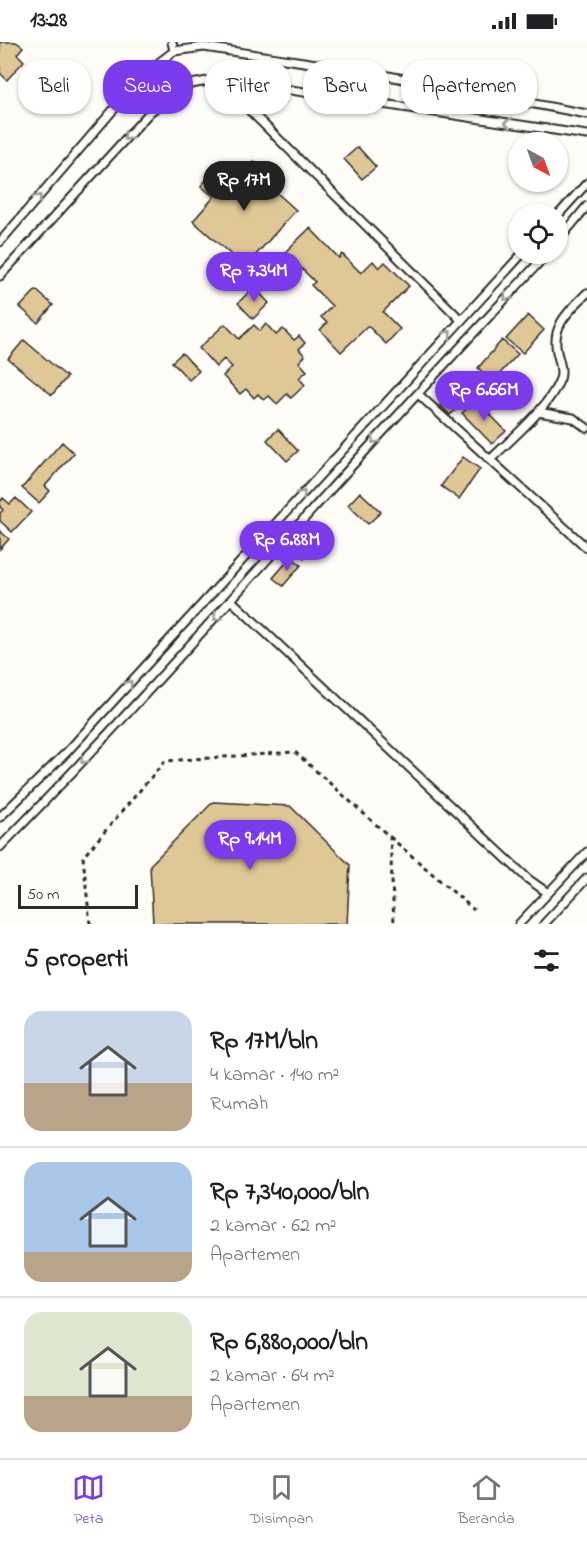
<!DOCTYPE html>
<html lang="id">
<meta charset="utf-8">
<style>
:root{--surface:#fff;--page:#f2f2f2;--text:#202124;--muted:#757577;--line:#e0e0e0;--accent:#7c3aed}
body{margin:0;font-family:"Indie Flower",sans-serif;background:var(--page);color:var(--text);height:100vh;display:flex;flex-direction:column;font-size:22px;white-space:nowrap}
*{box-sizing:border-box;margin:0}
p{font-size:20px;color:var(--muted)}
.icon{flex:none;width:33px;height:33px;fill:none;stroke:currentColor;stroke-width:2;stroke-linecap:round;stroke-linejoin:round}
.map{position:relative;height:882px;overflow:hidden}
.panel{display:flex;flex-direction:column;background:var(--surface);flex:1}
.panel>*{flex:none}
.top-card{position:absolute;left:18px;top:18px;width:552px;height:54px;display:flex;gap:12px}
.needle{width:39px;rotate:139deg}
.controls{position:absolute;left:508px;top:90px;display:grid;gap:12px}
.controls a{display:grid;place-items:center;width:60px;height:60px;border-radius:50%;background:var(--surface);box-shadow:0 2px 4px #0004;font-size:30px}
.scale{position:absolute;left:18px;bottom:15px;width:120px;box-sizing:border-box;padding-left:6px;border:3px solid #2b2b2b;border-top:0;font-size:16px;line-height:21px;white-space:nowrap;color:#2b2b2b;-webkit-text-stroke:4px #fdfcf7;paint-order:stroke}
.price{position:absolute;translate:-50% -51px;padding:0 14px;border-radius:21px;background:var(--accent);color:#fff;font-size:20px;line-height:39px;filter:drop-shadow(0 2px 3px #0008)}
.price::after{content:'';position:absolute;left:50%;top:36px;width:18px;height:14px;margin-left:-9px;background:inherit;clip-path:polygon(0 0,100% 0,50% 100%)}
.price.current{background:#222;color:#fff}
ul{padding:0;list-style:none}
li{display:flex;align-items:center;gap:18px;height:150px;padding:0 24px}
li+li{border-top:2px solid var(--line)}
li span{display:grid;place-items:center;flex:none;width:168px;height:120px;border-radius:18px;color:#555}
li>.icon{margin-inline-start:auto}
span .icon{width:72px;height:72px;fill:#fffc;stroke-width:1}
li b{font-size:26px}
h2{display:flex;justify-content:space-between;align-items:center;height:72px;padding:0 24px;font-size:26px}
.pill{padding:0 21px;border-radius:24px;background:var(--surface);box-shadow:0 2px 4px #0004;font-size:21px;line-height:54px}
.pill.current{background:var(--accent);color:#fff}
.status{display:flex;justify-content:space-between;align-items:center;height:42px;padding:0 30px;background:var(--surface);direction:ltr}
.status svg{height:16px;fill:currentColor}
.menu{display:flex;justify-content:space-around;align-items:center;height:84px;border-top:2px solid var(--line);background:var(--surface);font-size:16px;color:var(--muted)}
.menu a{display:grid;justify-items:center;gap:3px}
.menu .current{color:var(--accent)}
.map>svg:first-child{display:block}
</style>
<div class="status"><b>13:28</b><svg viewBox="0 0 49 12"><path d="M0 12V9h3v3zM5 12V6h3v6zM10 12V3h3v9zM15 12V0h3v12zM26 1h20v11H26zM47 4h2v5h-2z"/></svg></div>
<div class="map">
<svg width="587" height="882" viewBox="0 0 587 882">
<rect width="100%" height="100%" fill="#fdfcf7"/>
<filter id="ink" filterUnits="userSpaceOnUse"><feTurbulence type="fractalNoise" baseFrequency=".0167" numOctaves="2"/><feDisplacementMap in="SourceGraphic" scale="12" xChannelSelector="R" yChannelSelector="G"/><feConvolveMatrix kernelMatrix="1 2 1 2 8 2 1 2 1" color-interpolation-filters="sRGB"/></filter>
<g filter="url(#ink)">
<path fill="#e0c796" stroke="#2b2b2b" stroke-width="1.5" d="M0,0H16L23,5L17,12L24,19L7,38L0,31Z
M358,105L376,125L362,137L344,117Z
M254,119L282,144L276,150L296,168L245,225L193,179L214,155L201,144L216,127L234,143Z
M310,186L339,216L342,212L361,231L373,219L379,226L385,220L409,244L383,270L400,287L386,302L368,284L341,310L320,288L327,281L321,275L332,264L311,243L315,240L285,210Z
M254,245L269,261L253,277L238,261Z
M36,248L53,263L38,281L20,265Z
M528,273L544,288L523,311L506,297Z
M225,282L239,297L254,283L260,289L266,282L276,293L283,287L294,298L299,294L305,301L299,307L305,314L299,320L307,329L299,336L305,343L291,356L287,352L277,362L269,354L264,358L258,352L254,356L246,347L240,352L223,334L232,325L224,317L216,325L199,306Z
M24,298L67,335L52,353L8,317Z
M502,298L518,312L493,339L478,326Z
M182,311L199,329L189,338L172,320Z
M451,353L461,363L450,373L440,363Z
M476,358L506,389L492,402L462,371Z
M278,387L298,409L287,419L267,398Z
M62,400L74,411L45,444L50,449L39,461L22,446Z
M463,415L480,427L459,457L441,444Z
M360,450L381,470L368,482L348,463Z
M3,456L10,462L16,456L31,470L12,490L0,479V471L3,468L0,465V460Z
M0,489L9,497L0,507Z
M307,495L316,503L304,516L295,509Z
M291,515L301,523L283,544L273,536Z
M213,760L290,764L350,823L347,882H153L150,823Z"/>
<g fill="none" stroke-linecap="round" stroke-linejoin="round">
<defs>
<path id="lane" d="M172,0L174,9
M218,37L461,278
M558,173L587,141
M558,199L587,164
M0,200L144,32L174,9L204,5L357,28L587,72
M0,234L150,70L186,43L218,37L587,93
M418,352L587,506
M538,370L573,376L587,386
M490,418C513,395 548,367 560,337C563,328 559,319 557,310C551,283 570,268 587,251
M232,559L528,837L548,851
M0,775L66,711L522,212
M0,805C127,676 247,539 369,405C428,340 487,276 547,212
M519,882L587,810
M544,882L587,836"/>
</defs>
<use href="#lane" stroke="#2b2b2b" stroke-width="11"/>
<path stroke="#2b2b2b" stroke-width="3" stroke-dasharray="4.5 4.5" stroke-linecap="butt" d="M390,795L474,868
M90,882L83,815L165,719L295,710L390,795L394,882"/>
<use href="#lane" stroke="#fdfcf7" stroke-width="7"/>
</g>
<defs><path id="oneway-chevron" d="M-2-3.5L2.5 0L-2 3.5" fill="none" stroke-width="1.6" stroke-linecap="round" stroke-linejoin="round" transform="scale(1.5)"/></defs>
<g stroke="#9e9e9b">
<use href="#oneway-chevron" transform="translate(508 81) rotate(-171)"/>
<use href="#oneway-chevron" transform="translate(127 95) rotate(132)"/>
<use href="#oneway-chevron" transform="translate(38 156) rotate(-49)"/>
<use href="#oneway-chevron" transform="translate(507 255) rotate(133)"/>
<use href="#oneway-chevron" transform="translate(448 292) rotate(-48)"/>
<use href="#oneway-chevron" transform="translate(375 398) rotate(133)"/>
<use href="#oneway-chevron" transform="translate(302 452) rotate(-48)"/>
<use href="#oneway-chevron" transform="translate(217 575) rotate(133)"/>
<use href="#oneway-chevron" transform="translate(129 642) rotate(-48)"/>
<use href="#oneway-chevron" transform="translate(84 718) rotate(133)"/>
</g>
</g>
</svg>
<div class="controls">
<a><svg class="needle" viewBox="-14 -14 28 28"><path d="M0-13l5 13h-10z" fill="#e53935"/><path d="M0 13l5-13h-10z" fill="#757577"/></svg></a>
<a><svg class="icon" aria-label="locate" viewBox="0 0 24 24"><circle cx="12" cy="12" r="6"/><path d="M12 2v4M12 18v4M2 12h4M18 12h4"/></svg></a>
</div>
<div class="scale">50 m</div>
<b class="price current" style="left:244px;top:170px">Rp 17M</b>
<b class="price" style="left:254px;top:261px">Rp 7.34M</b>
<b class="price" style="left:484px;top:380px">Rp 6.66M</b>
<b class="price" style="left:287px;top:530px">Rp 6.88M</b>
<b class="price" style="left:250px;top:829px">Rp 9.14M</b>
<div class="top-card">
<a class="pill">Beli</a>
<a class="pill current">Sewa</a>
<a class="pill">Filter</a>
<a class="pill">Baru</a>
<a class="pill">Apartemen</a>
</div>
</div>
<section class="panel">
<h2>5 properti<svg class="icon" aria-label="filters" viewBox="0 0 24 24"><path d="M4 7h16M4 17h16"/><circle cx="9" cy="7" r="2"/><circle cx="15" cy="17" r="2"/></svg></h2>
<ul>
<li><span style="background:linear-gradient(#c9d6e8 60%,#b9a48a 0)"><svg class="icon" aria-label="home" viewBox="0 0 24 24"><path d="M3 11l9-7 9 7M6 9v11h12V9"/></svg></span><div><b>Rp 17M/bln</b><p>4 kamar · 140 m²</p><p>Rumah</p></div></li>
<li><span style="background:linear-gradient(#a9c7e8 75%,#b9a48a 0)"><svg class="icon" aria-label="home" viewBox="0 0 24 24"><path d="M3 11l9-7 9 7M6 9v11h12V9"/></svg></span><div><b>Rp 7,340,000/bln</b><p>2 kamar · 62 m²</p><p>Apartemen</p></div></li>
<li><span style="background:linear-gradient(#dfe7d0 70%,#b9a48a 0)"><svg class="icon" aria-label="home" viewBox="0 0 24 24"><path d="M3 11l9-7 9 7M6 9v11h12V9"/></svg></span><div><b>Rp 6,880,000/bln</b><p>2 kamar · 64 m²</p><p>Apartemen</p></div></li>
</ul>
</section>
<nav class="menu">
<a class="current"><svg class="icon" aria-label="map" viewBox="0 0 24 24"><path d="M3 6l6-2 6 2 6-2v14l-6 2-6-2-6 2zM9 4v14M15 6v14"/></svg>Peta</a>
<a><svg class="icon" aria-label="saved" viewBox="0 0 24 24"><path d="M7 4h10v16l-5-4-5 4z"/></svg>Disimpan</a>
<a><svg class="icon" aria-label="home" viewBox="0 0 24 24"><path d="M3 11l9-7 9 7M6 9v11h12V9"/></svg>Beranda</a>
</nav>
